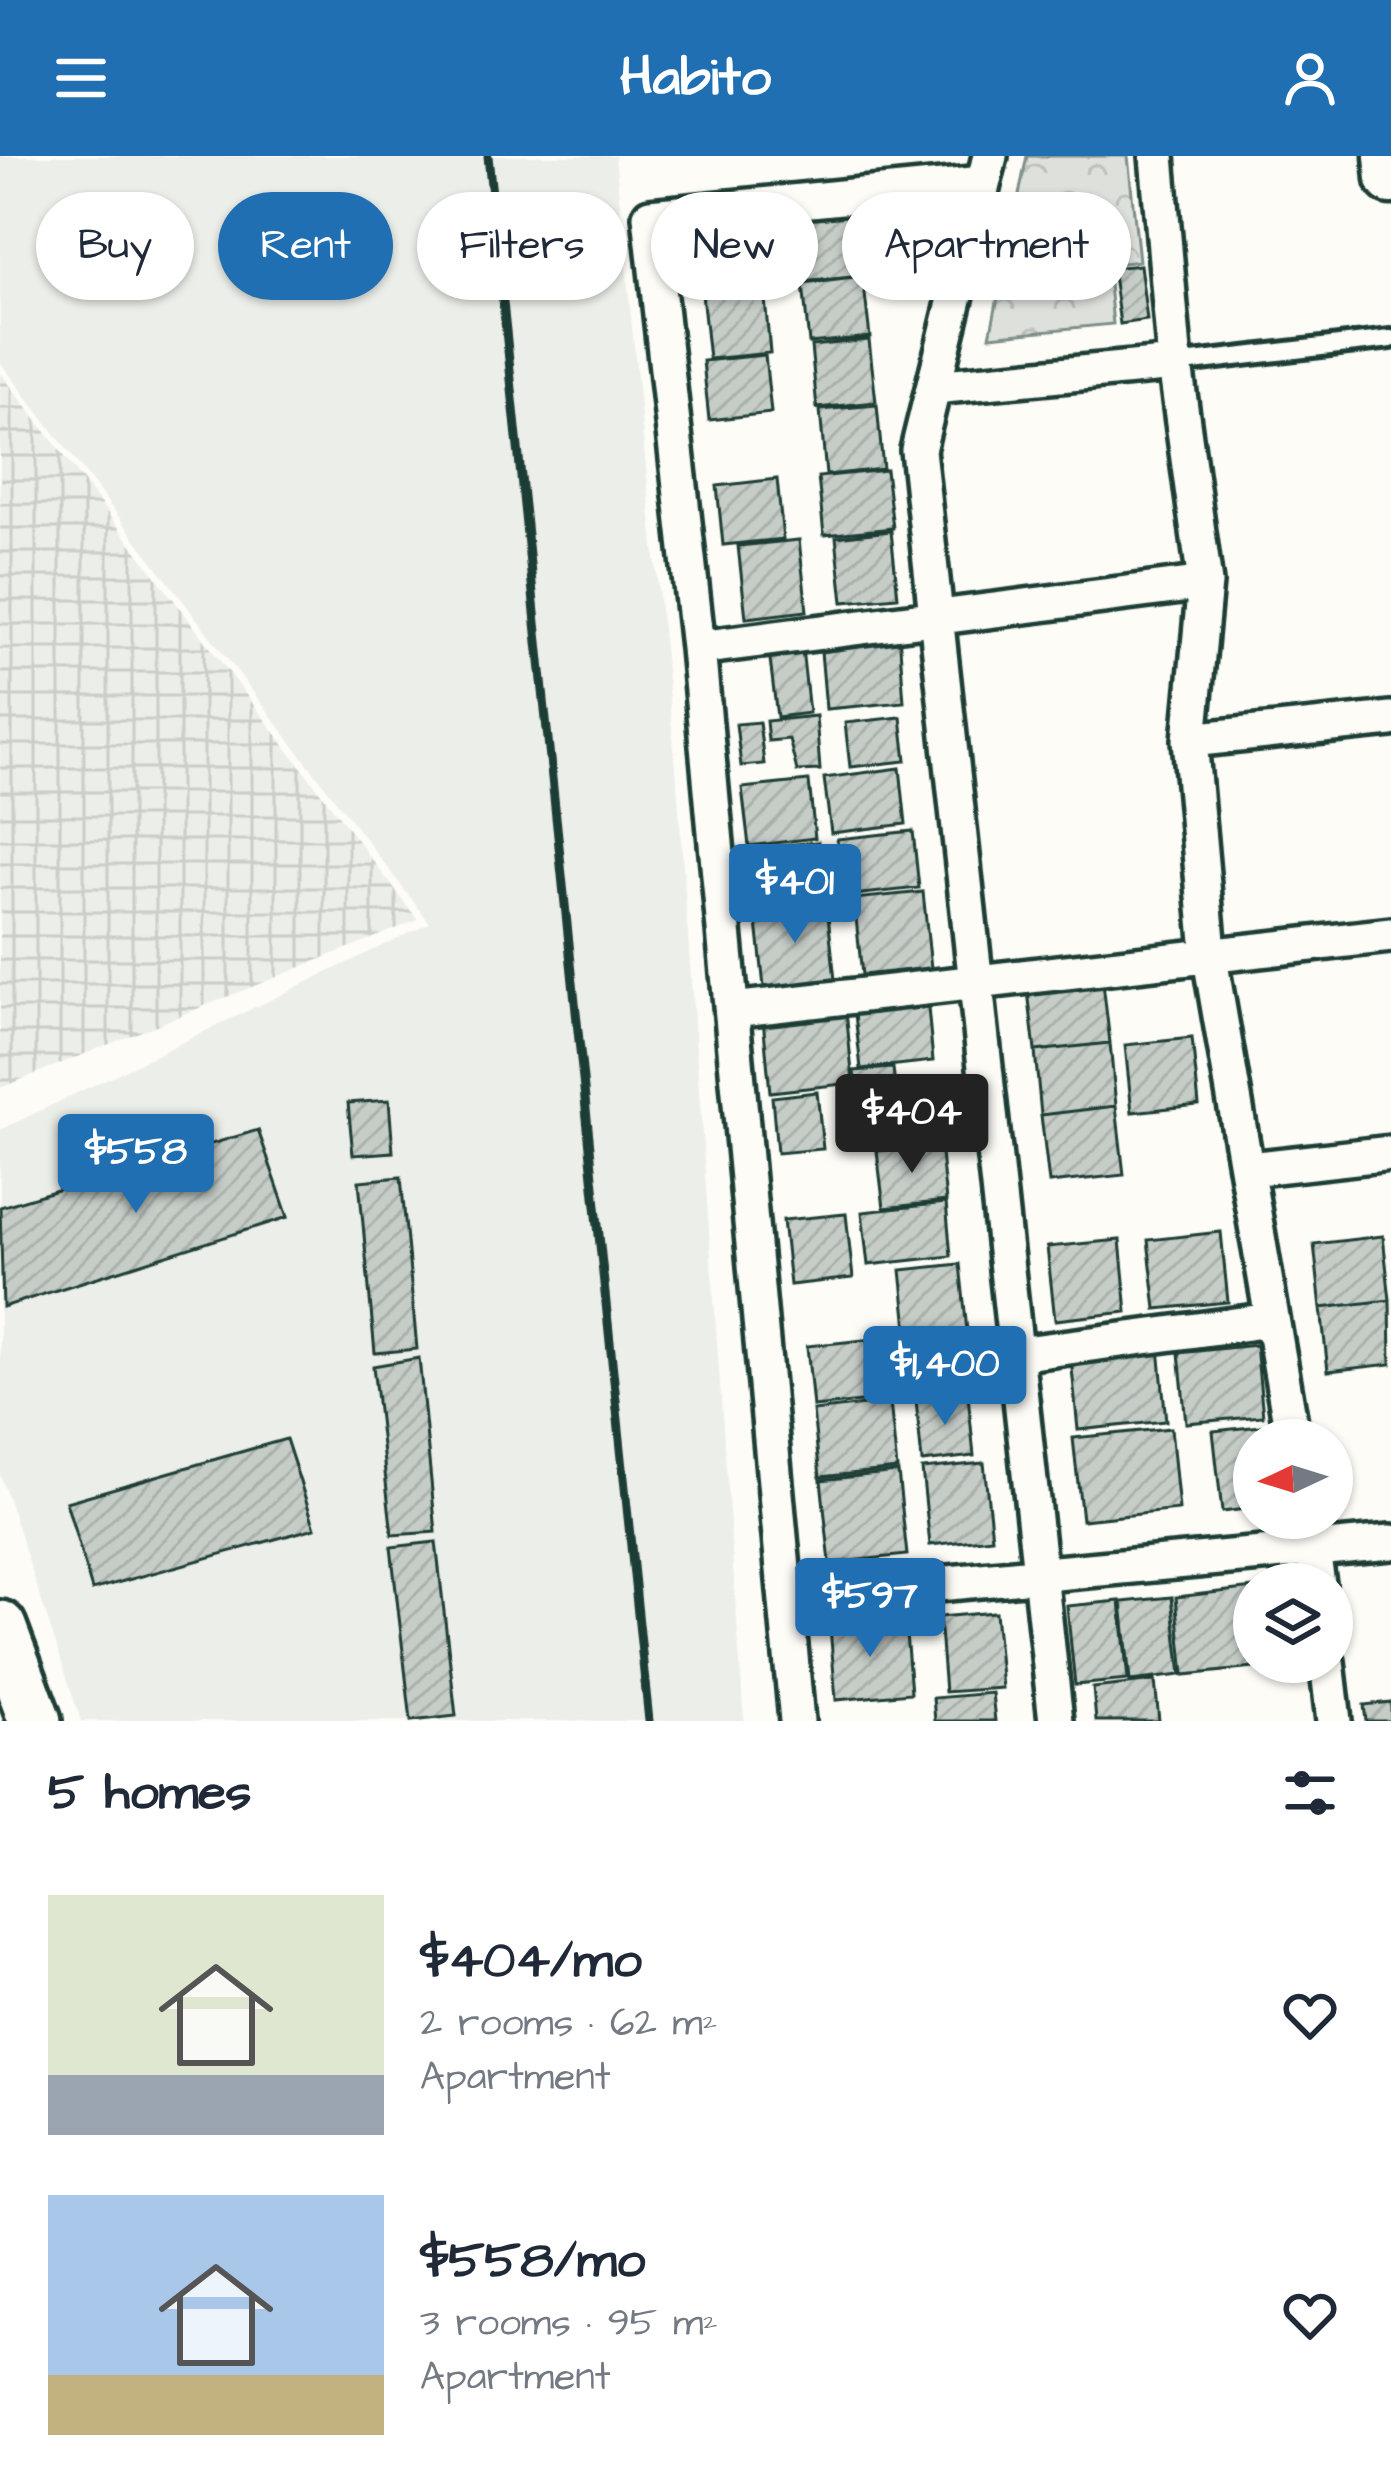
<!DOCTYPE html>
<meta charset="utf-8">
<style>
:root{--surface:#fff;--page:#f2f2f3;--text:#1f2937;--muted:#747a83;--accent:#1f6fb2}
body{margin:0;font-family:"Architects Daughter",sans-serif;background:var(--page);color:var(--text);height:100vh;display:flex;flex-direction:column;font-size:45px;white-space:nowrap}
*{box-sizing:border-box;margin:0}
p{font-size:39px;color:var(--muted)}
.icon{flex:none;width:66px;height:66px;fill:none;stroke:currentColor;stroke-width:2;stroke-linecap:round;stroke-linejoin:round}
.map{position:relative;height:1565px;overflow:hidden}
.details{display:flex;flex-direction:column;background:var(--surface);flex:1}
.details>*{flex:none}
.top-card{position:absolute;left:36px;top:36px;width:1320px;height:108px;display:flex;gap:24px}
.needle{width:78px;rotate:266deg}
.controls{position:absolute;left:1233px;top:1263px;display:grid;gap:24px}
.controls a{display:grid;place-items:center;width:120px;height:120px;border-radius:50%;background:var(--surface);box-shadow:0 3px 9px #0004;font-size:60px}
.price{position:absolute;translate:-50% -102px;padding:0 27px;border-radius:12px;background:var(--accent);color:#fff;font-size:39px;line-height:78px;filter:drop-shadow(0 3px 6px #0008)}
.price::after{content:'';position:absolute;left:50%;top:72px;width:36px;height:27px;margin-left:-18px;background:inherit;clip-path:polygon(0 0,100% 0,50% 100%)}
.price.on{background:#222;color:#fff}
ul{padding:0;list-style:none}
li{display:flex;align-items:center;gap:36px;height:300px;padding:0 48px}
li span{display:grid;place-items:center;flex:none;width:336px;height:240px;border-radius:0px;color:#555}
li>.icon{margin-inline-start:auto}
span .icon{width:144px;height:144px;fill:#fffc;stroke-width:1}
li b{font-size:51px}
h2{display:flex;justify-content:space-between;align-items:center;height:144px;padding:0 48px;font-size:51px}
.chip{padding:0 42px;border-radius:54px;background:var(--surface);box-shadow:0 3px 9px #0004;font-size:42px;line-height:108px}
.chip.on{background:var(--accent);color:#fff}
header{display:flex;justify-content:space-between;align-items:center;height:156px;padding:0 48px;background:var(--accent);color:#fff;font-size:54px;font-weight:700}
.map>svg:first-child{display:block}
</style>
<header><svg class="icon" aria-label="menu" viewBox="0 0 24 24"><path d="M4 6h16M4 12h16M4 18h16"/></svg>Habito<svg class="icon" aria-label="person" viewBox="0 0 24 24"><circle cx="12" cy="8" r="4"/><path d="M4 21q1-7 8-7t8 7"/></svg></header>
<div class="map">
<svg width="1391" height="1565" viewBox="0 0 1391 1565">
<defs>
<pattern id="industrial-grid" width="8" height="8" patternUnits="userSpaceOnUse" patternTransform="scale(3)"><rect width="8" height="8" fill="#eceee9"/><path d="M0 4h8M4 0v8" fill="none" stroke="#cacdc8"/></pattern>
<pattern id="forest-crowns" width="20" height="18" patternUnits="userSpaceOnUse" patternTransform="scale(3)"><rect width="20" height="18" fill="#dde0db"/><path d="M2 6a3 3 0 1 1 6 0M12 15a3 3 0 1 1 6 0" fill="none" stroke="#bdc1bd"/></pattern>
<pattern id="building-hatch" width="6" height="6" patternUnits="userSpaceOnUse" patternTransform="scale(3)"><rect width="6" height="6" fill="#c6cdc7"/><path d="M-1 1l2-2M0 6l6-6M5 7l2-2" fill="none" stroke="#aab1ac"/></pattern>
</defs>
<rect width="100%" height="100%" fill="#fdfcf7"/>
<filter id="ink" filterUnits="userSpaceOnUse"><feTurbulence type="fractalNoise" baseFrequency=".00833" numOctaves="2"/><feDisplacementMap in="SourceGraphic" scale="24" xChannelSelector="R" yChannelSelector="G"/><feConvolveMatrix kernelMatrix="1 2 1 2 8 2 1 2 1" color-interpolation-filters="sRGB"/></filter>
<g filter="url(#ink)">
<path fill="#eceee9" d="M0,0H615L676,613L744,1565H81L0,1318V974L430,767L0,206Z"/>
<path fill="url(#industrial-grid)" d="M0,216L418,764L0,932Z"/>
<path fill="url(#forest-crowns)" stroke="#7e8e88" stroke-width="3" d="M1027,0H1128L1139,105L1107,109L1113,168L990,180Z"/>
<path fill="url(#building-hatch)" stroke="#1f3d34" stroke-width="3" d="M855,54L862,120L801,126L794,61Z
M1140,109L1147,164L1120,168L1112,112Z
M863,121L870,181L809,187L803,128Z
M764,132L770,197L709,203L702,138Z
M869,184L876,246L817,252L811,190Z
M765,199L771,257L709,264L703,205Z
M877,249L883,313L826,319L820,254Z
M886,314L893,372L824,379L818,321Z
M777,323L783,383L723,389L717,330Z
M891,375L898,441L843,446L836,381Z
M799,384L807,455L746,462L738,390Z
M899,477L904,546L826,553L820,484Z
M801,483L809,557L777,561L768,487Z
M816,560L820,614L797,615L789,583L768,585L766,565Z
M901,561L906,605L850,611L845,567Z
M759,566L764,608L741,610L736,568Z
M900,612L906,668L831,677L824,622Z
M809,625L815,682L749,690L742,632Z
M913,675L919,732L843,740L837,683Z
M818,686L825,749L756,756L749,693Z
M923,736L931,812L862,819L854,743Z
M827,750L835,824L764,831L756,757Z
M1103,827L1110,887L1035,895L1028,835Z
M927,841L933,905L861,913L854,849Z
M845,844L853,927L770,936L762,853Z
M1192,882L1199,949L1132,956L1125,889Z
M1110,887L1116,950L1041,959L1035,895Z
M893,912L901,988L862,991L854,915Z
M817,936L823,993L777,997L772,941Z
M389,944L393,996L353,999L348,947Z
M1116,950L1124,1019L1049,1027L1041,959Z
M258,974L288,1061L3,1151L0,1051Z
M940,988L946,1045L884,1052L877,995Z
M401,1021L417,1193L375,1197L359,1025Z
M946,1047L951,1100L868,1109L862,1056Z
M846,1058L853,1122L790,1129L783,1064Z
M1221,1076L1228,1146L1156,1153L1148,1084Z
M1383,1080L1390,1144L1321,1152L1314,1088Z
M1120,1084L1127,1156L1055,1164L1047,1091Z
M960,1108L967,1175L908,1181L901,1114Z
M1390,1144L1391,1208L1328,1215L1321,1152Z
M964,1177L970,1237L913,1244L907,1183Z
M883,1182L890,1243L813,1251L807,1190Z
M1256,1189L1263,1260L1186,1267L1179,1197Z
M1159,1192L1166,1265L1078,1274L1071,1202Z
M419,1202L436,1376L392,1379L373,1210Z
M968,1239L974,1300L922,1306L916,1244Z
M890,1246L897,1313L820,1321L813,1255Z
M1271,1269L1273,1284H1254V1352L1222,1356L1213,1275Z
M1171,1272L1179,1354L1082,1364L1073,1282Z
M286,1283L315,1372L92,1434L66,1346Z
M984,1307L992,1382L930,1389L922,1313Z
M898,1316L907,1399L830,1407L821,1324Z
M436,1386L456,1560L411,1565L391,1391Z
M1254,1432V1506L1284,1509L1184,1519L1176,1441Z
M1172,1441L1181,1519L1130,1525L1122,1446Z
M1120,1445L1128,1524L1075,1529L1067,1450Z
M995,1456L1002,1532L945,1536L939,1461Z
M905,1465L911,1537L836,1544L830,1471Z
M1155,1525L1159,1565H1096L1093,1532Z
M992,1537L995,1565H935L933,1542Z
M1391,1546V1565H1366L1364,1549Z"/>
<g fill="none" stroke-linecap="round" stroke-linejoin="round">
<defs>
<path id="service" d="M1175,208L1391,183"/>
<path id="minor" d="M990,0L918,294L1056,1565
M1157,0L1175,208L1205,427L1190,584L1209,796L1293,1284
M934,231L1175,208
M698,492L1205,427
M1190,584L1391,563
M732,854L1391,779
M1249,1013L1391,997
M1017,1198L1271,1164
M1308,1362L1318,1428
M786,1442L1391,1386
M1327,1506L1334,1565
M797,1565L698,492L650,60L983,27"/>
<path id="secondary" d="M1389,0L1391,23"/>
<path id="primary" d="M0,1471L35,1565"/>
</defs>
<use href="#service" stroke="#1f3d34" stroke-width="26"/>
<use href="#minor" stroke="#1f3d34" stroke-width="42"/>
<use href="#secondary" stroke="#1f3d34" stroke-width="57"/>
<use href="#primary" stroke="#1f3d34" stroke-width="60"/>
<use href="#service" stroke="#fdfcf7" stroke-width="16"/>
<use href="#minor" stroke="#fdfcf7" stroke-width="33"/>
<use href="#secondary" stroke="#fdfcf7" stroke-width="48"/>
<use href="#primary" stroke="#fdfcf7" stroke-width="51"/>
<path stroke="#1f3d34" stroke-width="9" d="M488,0L649,1565"/>
</g>
</g>
</svg>
<div class="controls">
<a><svg class="needle" viewBox="-14 -14 28 28"><path d="M0-13l5 13h-10z" fill="#e53935"/><path d="M0 13l5-13h-10z" fill="#747a83"/></svg></a>
<a><svg class="icon" aria-label="layers" viewBox="0 0 24 24"><path d="M12 4l9 5-9 5-9-5zM3 14l9 5 9-5"/></svg></a>
</div>
<b class="price" style="left:795px;top:790px">$401</b>
<b class="price on" style="left:912px;top:1020px">$404</b>
<b class="price" style="left:136px;top:1060px">$558</b>
<b class="price" style="left:945px;top:1272px">$1,400</b>
<b class="price" style="left:870px;top:1504px">$597</b>
<div class="top-card">
<a class="chip">Buy</a>
<a class="chip on">Rent</a>
<a class="chip">Filters</a>
<a class="chip">New</a>
<a class="chip">Apartment</a>
</div>
</div>
<section class="details">
<h2>5 homes<svg class="icon" aria-label="filters" viewBox="0 0 24 24"><path d="M4 7h16M4 17h16"/><circle cx="9" cy="7" r="2"/><circle cx="15" cy="17" r="2"/></svg></h2>
<ul>
<li><span style="background:linear-gradient(#dfe7d0 75%,#9aa5b1 0)"><svg class="icon" aria-label="home" viewBox="0 0 24 24"><path d="M3 11l9-7 9 7M6 9v11h12V9"/></svg></span><div><b>$404/mo</b><p>2 rooms · 62 m²</p><p>Apartment</p></div><svg class="icon" aria-label="heart" viewBox="0 0 24 24"><path d="M12 20l-8-8c-3-5 5-10 8-4 3-6 11-1 8 4z"/></svg></li>
<li><span style="background:linear-gradient(#a9c7e8 75%,#c2b280 0)"><svg class="icon" aria-label="home" viewBox="0 0 24 24"><path d="M3 11l9-7 9 7M6 9v11h12V9"/></svg></span><div><b>$558/mo</b><p>3 rooms · 95 m²</p><p>Apartment</p></div><svg class="icon" aria-label="heart" viewBox="0 0 24 24"><path d="M12 20l-8-8c-3-5 5-10 8-4 3-6 11-1 8 4z"/></svg></li>
</ul>
</section>
